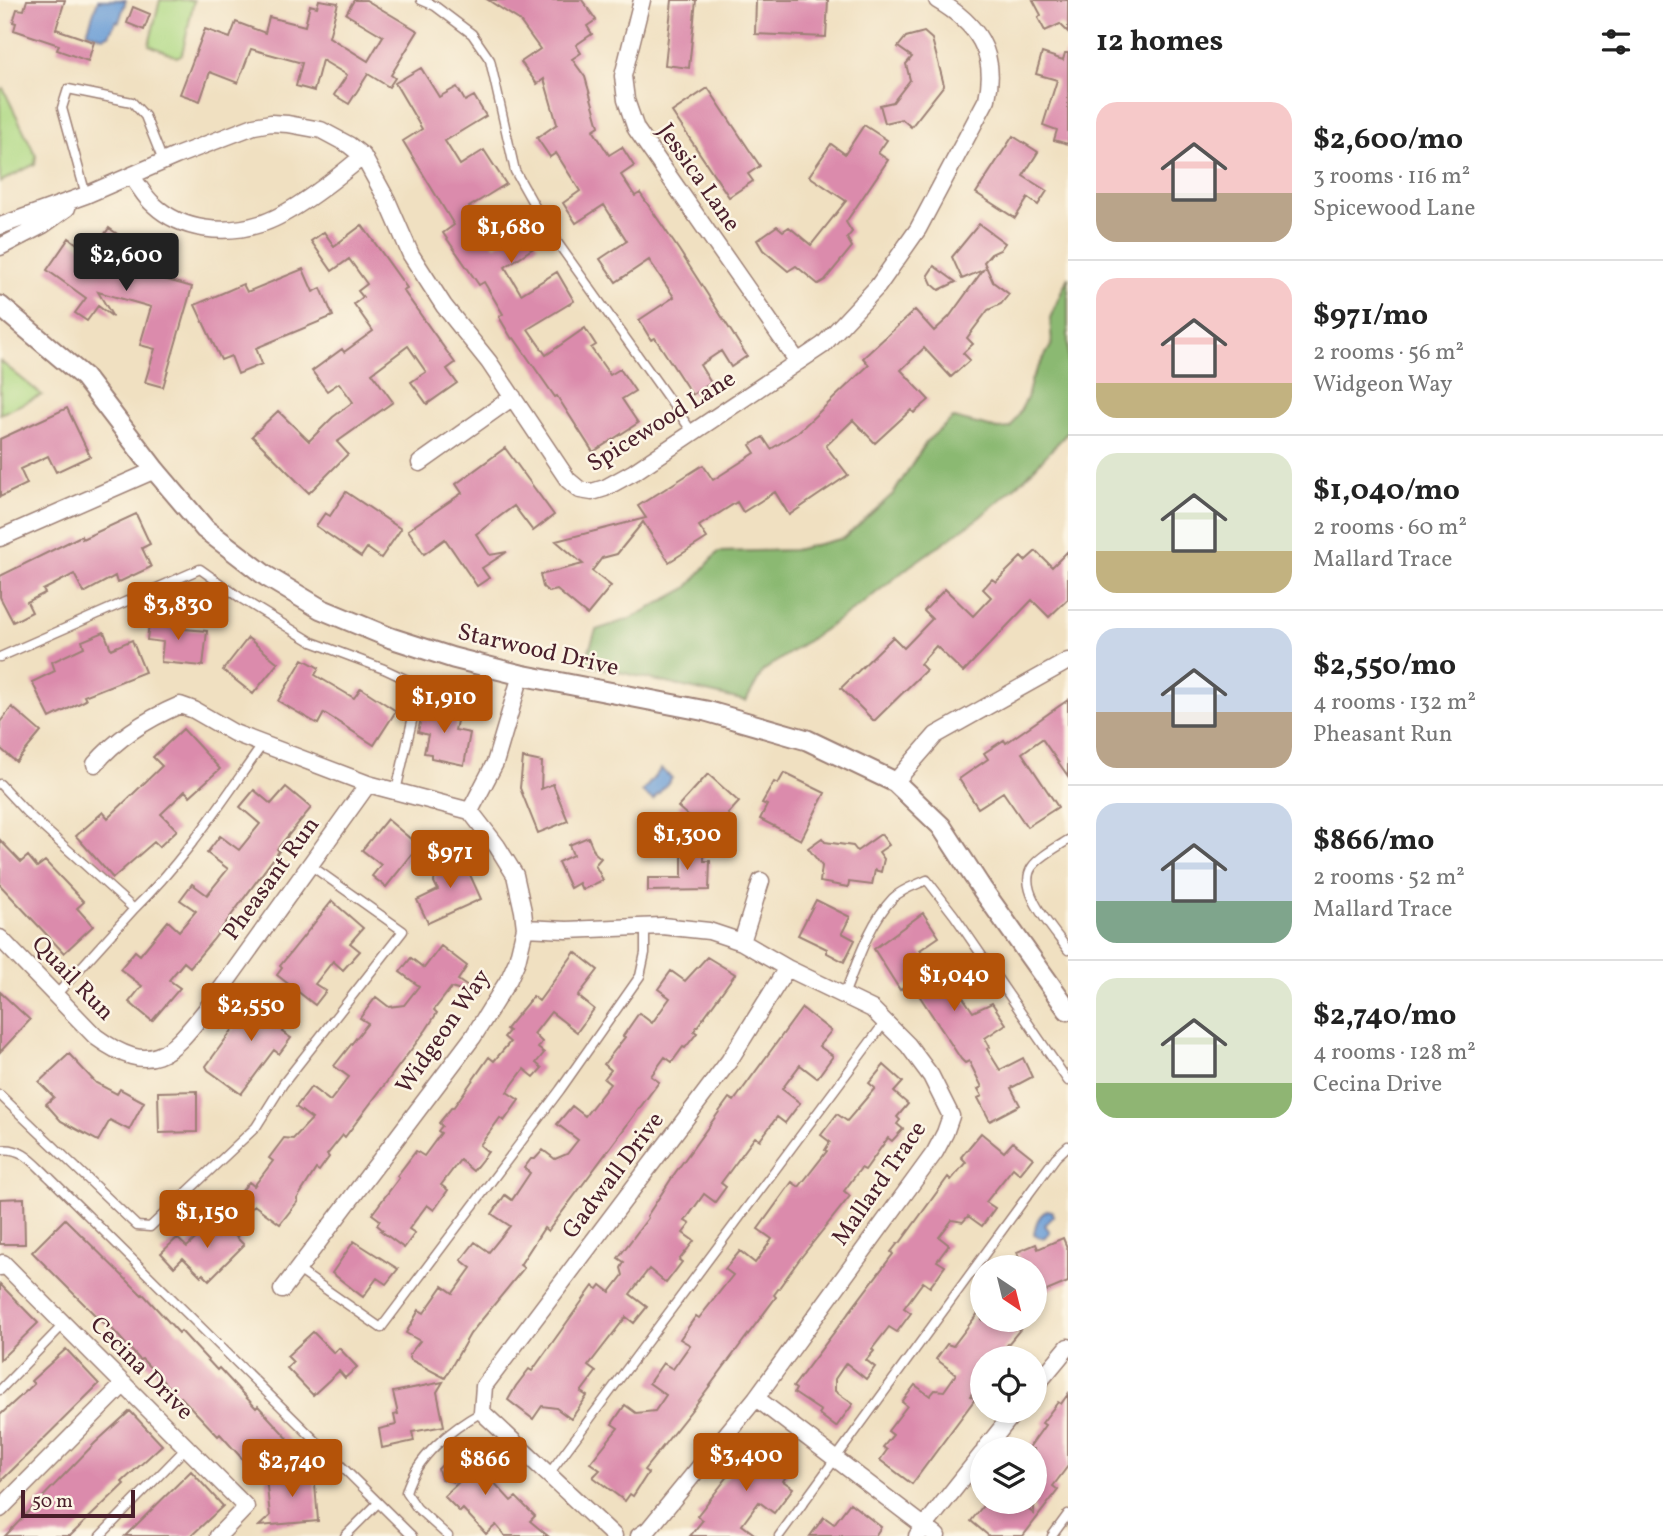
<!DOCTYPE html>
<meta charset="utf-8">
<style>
:root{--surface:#fff;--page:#f2f2f2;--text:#222;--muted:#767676;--line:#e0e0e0;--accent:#b45309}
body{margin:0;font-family:Vollkorn,serif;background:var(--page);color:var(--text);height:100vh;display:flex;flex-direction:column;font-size:26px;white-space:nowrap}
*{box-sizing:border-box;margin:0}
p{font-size:23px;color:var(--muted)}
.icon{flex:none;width:38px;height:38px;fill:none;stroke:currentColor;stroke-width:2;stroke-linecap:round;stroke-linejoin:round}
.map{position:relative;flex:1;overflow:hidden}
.sheet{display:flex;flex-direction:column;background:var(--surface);width:595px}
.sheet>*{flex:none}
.needle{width:46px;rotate:145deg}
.controls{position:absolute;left:970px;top:1255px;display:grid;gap:14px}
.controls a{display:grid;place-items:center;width:77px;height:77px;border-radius:50%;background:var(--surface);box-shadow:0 4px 10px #0003;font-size:35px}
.scale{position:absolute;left:21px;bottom:18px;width:114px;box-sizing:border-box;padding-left:7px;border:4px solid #4a1f2b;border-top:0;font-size:19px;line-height:24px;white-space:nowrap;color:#4a1f2b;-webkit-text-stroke:5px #fcf5e5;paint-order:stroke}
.price{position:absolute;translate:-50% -60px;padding:0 16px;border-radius:7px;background:var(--accent);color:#fff;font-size:23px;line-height:46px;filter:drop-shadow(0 2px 4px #0008)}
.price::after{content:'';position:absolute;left:50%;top:42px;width:21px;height:16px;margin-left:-10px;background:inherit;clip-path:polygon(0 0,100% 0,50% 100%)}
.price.active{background:#222;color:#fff}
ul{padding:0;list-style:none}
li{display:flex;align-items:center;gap:21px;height:175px;padding:0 28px}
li+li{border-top:2px solid var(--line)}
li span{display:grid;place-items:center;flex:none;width:196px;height:140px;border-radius:21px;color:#555}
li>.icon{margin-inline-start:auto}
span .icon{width:84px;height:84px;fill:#fffc;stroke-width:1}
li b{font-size:30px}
h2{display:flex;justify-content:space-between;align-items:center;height:84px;padding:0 28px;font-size:30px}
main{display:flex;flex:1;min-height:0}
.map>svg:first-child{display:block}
</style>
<main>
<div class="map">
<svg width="1068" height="1536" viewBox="0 0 1068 1536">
<rect width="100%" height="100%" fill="#fcf5e5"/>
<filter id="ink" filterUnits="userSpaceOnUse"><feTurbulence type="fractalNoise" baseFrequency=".0143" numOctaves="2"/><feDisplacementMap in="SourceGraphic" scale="14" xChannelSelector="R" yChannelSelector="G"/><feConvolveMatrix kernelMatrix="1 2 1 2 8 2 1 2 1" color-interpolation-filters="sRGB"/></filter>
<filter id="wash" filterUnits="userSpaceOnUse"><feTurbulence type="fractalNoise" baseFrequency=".00686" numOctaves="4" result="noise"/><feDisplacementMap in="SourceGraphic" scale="28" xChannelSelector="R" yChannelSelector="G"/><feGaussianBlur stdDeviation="1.57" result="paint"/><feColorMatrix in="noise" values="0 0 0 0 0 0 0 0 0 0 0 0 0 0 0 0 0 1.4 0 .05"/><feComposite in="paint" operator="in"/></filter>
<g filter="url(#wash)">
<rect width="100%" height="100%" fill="#f0e0c1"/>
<path fill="#afd984" stroke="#7c7c58" stroke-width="2" d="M160,0H194L182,54L177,57L149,45Z
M3,88L36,156L35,164L0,182V90Z
M0,361L42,395L0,414Z"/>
<path fill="#8bb972" stroke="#6a6c4e" stroke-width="2" d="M1068,277V432L1025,478L980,517L910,566L862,604L763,671L746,701L584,664L596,630L632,618L687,588L718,552L794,550L844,538L893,494L927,441L953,418L998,429L1011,428L1027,398L1032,378L1052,344L1050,318Z"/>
<path fill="#6b9dd6" stroke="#5a5e80" stroke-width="2" d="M98,0H126L119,22L116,21L109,35L103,37L87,32Z
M661,769L672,778L653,800L642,792Z
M1048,1210L1052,1211L1054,1216L1045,1225L1050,1232L1044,1238L1038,1237L1034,1234C1036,1223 1038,1215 1048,1210Z"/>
<g id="blocks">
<path fill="#db8bac" d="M27,0H65L56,29L94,42L88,61L57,50L59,45L14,30L16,23L13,22L17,9L24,10Z
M319,0L338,3L329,37L368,61L383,36L346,14L354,0H366L418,31L391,75L395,78L389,87L368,74L349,104L334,95L347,75L322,60L314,91L296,86L302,63L251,49L238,83L210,72L200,101L180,94L205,29L230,38L236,22L265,33L269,17L305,26L310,5L317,7Z
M488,0H582L596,20L587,26L592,34L576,45L581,53L572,59L585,77L599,126L593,130L609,155L622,147L634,166L621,175L635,196L640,193L679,250L747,356L731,367L721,351L700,365L711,383L692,395L655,338L651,340L639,320L674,297L649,260L616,282L600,259L627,241L604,205L576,223L563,203L580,191L556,153L550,157L537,138L557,124L544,79L537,84L521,62L540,49L519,20Z
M672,0H696L689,68L665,65Z
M756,0H828L826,37L755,34Z
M1033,0H1068V32L1060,24L1045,31L1038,18L1041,15Z
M133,7L150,14L144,30L127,23Z
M924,32L932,39L944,85L911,127L902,119L885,123L880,105L893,102L910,80L906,64L912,57L898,47L906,37Z
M1042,53L1063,60L1065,53H1068V144L1054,140L1057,130L1043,125L1057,80L1036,74Z
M421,68L439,97L457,87L465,101L474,96L486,116L445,141L460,165L484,150L506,184L469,207L495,246L525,226L538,245L505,267L521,294L557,272L574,301L528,329L546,355L585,328L596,345L591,348L610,375L620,369L635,391L622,399L638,423L593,452L557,396L555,397L514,338L512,339L499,317L503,314L484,282L479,285L443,233L454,225L403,141L422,129L395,83Z
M708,88L760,166L748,174L753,181L729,197L672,112Z
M864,125L887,140L878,153L888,160L846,222L852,232L847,238L852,247L825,280L818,284L796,266L788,271L763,250L757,240L777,226L783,231L789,227L811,245L846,201L809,176L831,144L845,154Z
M1013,136L1038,152L1023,176L1047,191L1038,205L1028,198L1015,218L976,193Z
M979,224L1005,243L1000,250L991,254L984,262L993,282L1009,294L1001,304L988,310L967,338L973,344L963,353L970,360L951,377L924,348L901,370L929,400L914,413L911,410L875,443L853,420L826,446L848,475L789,515L775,492L743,512L737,502L699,526L707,538L669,562L643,522L617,554L602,558L592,571L611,586L587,615L557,590L549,592L543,587L540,575L583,564L556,541L646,518L638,506L703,465L713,480L755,453L750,445L763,437L771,449L798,432L869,365L863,358L915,310L934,331L949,317L983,270L962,279L952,257Z
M362,225L407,288L403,290L455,363L447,369L457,383L427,404L411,382L426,372L408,346L372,373L393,402L337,442L348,454L309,493L252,436L278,411L309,441L333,417L353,402L339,383L327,391L312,371L342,349L344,352L373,331L354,304L363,297L358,291L367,284L349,259L332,271L311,241L324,232L334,246Z
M109,228L138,249L125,268L192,287L163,387L145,382L155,349L140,345L151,307L98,292L113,317L98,306L87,321L75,313L86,298L47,270L69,238L91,254Z
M934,266L956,282L939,290L932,284L928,275Z
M303,269L313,292L321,288L333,316L256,348L262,364L238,374L231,356L221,360L195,305L243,284L247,292Z
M67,408L90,456L56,472L48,456L20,469L27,484L0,497V439Z
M505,448L554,515L533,531L514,506L476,534L490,555L507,552L482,568L489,578L477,586L445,539L424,554L408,530L462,493L456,484Z
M346,492L401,529L381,558L367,548L361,557L316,526L325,513L330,516Z
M136,514L150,544L142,548L151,567L117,583L115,576L84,593L74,574L43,590L45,593L27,602L32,612L13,622L0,597V576L81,536L82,539Z
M1036,551L1052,567L1068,551V599L1049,617L1032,600L963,672L936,646L920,664L926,670L874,721L841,688L893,637L904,648L932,619L924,611L945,589L973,616L991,597L983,589L992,579L996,582L1021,557L1025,561Z
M150,615L173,617L172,628L207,631L203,666L161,662L163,642L147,640Z
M104,632L111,649L132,640L145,672L84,696L86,700L50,718L32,682L55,671L52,662L84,647L82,641Z
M248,638L278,663L253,694L223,670Z
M303,659L319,668L315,675L354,698L361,688L396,711L374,745L324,713L318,724L278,701Z
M1068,700V776L1042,739L1022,753L1058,807L1027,827L1003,792L978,808L959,779L988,759L984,753L1004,740L1006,743Z
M424,705L459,712L455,730L470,733L464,765L431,758V754L424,753L428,735L418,732Z
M12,707L41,732L16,762L0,748V722Z
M183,729L220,769L190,796L185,791L161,814L177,830L159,847L154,842L113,878L76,836L103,812L108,818L162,766L153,757Z
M523,758L542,762L541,789L553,784L568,821L538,833L520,788Z
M784,773L825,793L801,840L760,819L767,805L762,803L774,782L778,784Z
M708,774L739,802L728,814L733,819L722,831L706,817L705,831L678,807Z
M286,787L311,808L277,849L279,851L213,940L190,967L184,962L169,980L180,988L152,1021L129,1002L142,986L120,969L135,951L140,955L168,921L179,931L196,911L180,900L192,884L207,895L228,869L207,853L220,836L239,850L260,824L240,807L254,790L271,804Z
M387,819L419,846L386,887L372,876L381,865L362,850Z
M881,834L889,845L879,852L884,859L881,872L875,870L872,885L849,882L848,887L820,882L822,866L808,848L822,838L825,842L853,846L857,851Z
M588,837L595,853L601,858L595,865L603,880L582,890L579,883L570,888L558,862L573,855L569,845Z
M682,839H698V850L704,851V861H710L709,890L648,891V878H682Z
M0,840L21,862L28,856L37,867L45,861L84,902L77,908L93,926L64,953L0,885Z
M461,855L481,899L428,923L417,900L438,890L434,882L437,865Z
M816,900L850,917L842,933L855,940L844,962L827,953V949L798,935Z
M332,901L363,928L350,943L360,951L343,970L333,961L315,984L326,991L315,1005L277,975L282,968L280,966Z
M923,913L939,937L920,950L924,956L921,961L931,976L958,959L970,977L956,987L973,1012L992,1003L1006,1024L985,1038L990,1047L987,1049L1000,1070L1023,1058L1032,1077L1011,1088L1020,1105L990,1121L978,1098L982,1096L978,1089L982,1087L969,1061L965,1063L961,1059L911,983L900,990L874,949Z
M441,946L467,966L458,980L478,994L477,996L451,988L434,1010L437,1013L426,1030L345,1137L343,1135L327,1155L329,1157L319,1171L316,1169L297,1199L298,1201L280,1224L254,1205L249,1211L234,1201L249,1182L254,1186L273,1161L269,1158L284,1138L293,1139L312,1119L296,1107L311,1087L330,1101L349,1077L334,1066L368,1023L360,1018L376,997L389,1007L404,1005L419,986L400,972L411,958L424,968Z
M575,952L598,970L578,996L594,1009L577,1032L551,1012L534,1034L542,1042L538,1048L544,1053L536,1063L542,1068L534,1077L524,1069L507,1092L519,1100L504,1121L500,1118L480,1145L488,1152L473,1171L460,1160L441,1185L448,1190L434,1210L427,1205L409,1229L415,1233L404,1248L381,1231L383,1230L377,1225L380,1220L372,1214L399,1178L397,1176L416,1151L424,1156L441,1133L438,1131L442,1126L439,1123L452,1107L453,1108L489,1057L494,1061L510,1042L504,1037L509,1031L506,1029L533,996L539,1001Z
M707,957L735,974L694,1031L697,1033L685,1048L683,1047L672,1062L665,1057L651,1076L659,1082L548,1231L544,1228L520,1265L524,1268L470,1334L445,1378L411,1360L409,1355L420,1341L406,1333L419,1310L424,1313L443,1286L453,1293L471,1268L461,1260L475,1242L489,1252L510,1226L492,1214L505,1195L512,1200L530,1173L524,1168L531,1159H535L543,1150L555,1159L567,1154L578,1140L557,1124L572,1106L585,1116L610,1084L604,1079L611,1070L604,1064L625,1037L623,1036L639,1013L652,1023L670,998L658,989L671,971L685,981Z
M0,992L30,1020L0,1052Z
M260,992L293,1016L282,1032L291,1038L279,1054L274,1050L241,1094L208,1070L206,1066Z
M802,1008L831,1031L819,1046L833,1056L817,1078L800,1065L782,1089L800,1103L785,1123L777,1117L760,1140L755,1137L721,1183L726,1187L715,1202L704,1194L685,1221L690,1224L683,1233L694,1241L679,1260L682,1262L666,1283L649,1269L630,1294L647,1307L634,1323L626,1317L588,1366L596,1372L581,1392L587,1396L571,1419L556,1408L542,1406L533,1419L508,1400L516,1386L529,1369L532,1371L593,1286L598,1289L601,1285L610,1292L623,1275L621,1268L624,1262L618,1258L648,1218L647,1216L675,1173L729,1098L734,1101Z
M69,1054L96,1083L117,1094L120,1089L144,1102L129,1130L110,1120L98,1141L61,1121L46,1104L54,1097L39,1082Z
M884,1065L903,1082L894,1092L908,1104L897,1117L900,1120L897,1124L903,1129L892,1141L888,1138L865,1170L861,1168L844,1191L850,1196L799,1260L774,1295L776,1297L694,1407L644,1470L648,1473L633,1496L630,1494L625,1501L593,1477L600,1470L590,1463L618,1428L612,1424L625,1405L636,1413L655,1411L666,1395L649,1383L663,1363L673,1369L690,1345L680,1339L696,1316L699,1318L733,1275L725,1269L740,1251L755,1263L772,1239L758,1229L792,1182L799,1187L827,1151L825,1150L830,1142L821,1135L837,1114L847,1121L875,1088L869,1083Z
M197,1091V1132L159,1133L158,1092Z
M981,1133L1004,1152L1013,1142L1033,1158L1020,1174L1013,1168L986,1202L995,1208L982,1226L968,1216L963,1222L952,1220L939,1237L949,1245L937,1261L945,1266L930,1287L923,1282L904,1308L911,1313L897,1332L889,1327L872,1349L874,1351L866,1360L875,1367L866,1379L846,1363L835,1379V1391L853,1404L836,1427L819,1414L821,1411L794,1393L796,1389L793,1387L893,1254L891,1252L898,1243H900L948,1177L951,1180L966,1162L961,1157Z
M24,1198L25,1244H0V1199Z
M65,1219L142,1295L143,1294L179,1333L181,1331L217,1370L219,1368L256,1408L258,1406L291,1442L256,1474L220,1434L218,1436L181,1397L179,1398L142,1359L140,1360L106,1322L104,1324L32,1252Z
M235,1220L244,1230L236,1237L244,1245L209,1280L203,1274L201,1276L183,1258L174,1267L161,1253L177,1238L187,1247L208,1227L218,1237Z
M1063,1238L1068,1250V1282L1042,1293L1034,1275V1267H1031L1029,1262L1022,1265L1017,1252L1036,1244L1038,1249Z
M354,1241L398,1269L386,1284L377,1278L363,1297L332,1273Z
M0,1284L38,1323L0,1360Z
M982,1308V1320H1028L1003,1350L1014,1358H982V1381L970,1396L975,1399L912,1484L880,1460L887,1450L883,1447L893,1435L888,1431L907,1406L902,1402L915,1385L930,1396L935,1390L944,1391L956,1374L936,1359L947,1344L953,1346Z
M313,1332L334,1353L339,1348L357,1367L345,1378L339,1371L313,1395L287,1368L293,1362L287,1356Z
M66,1349L99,1384L0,1482V1415L34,1384L31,1381Z
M443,1382L437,1392L444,1426L412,1432L414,1441L382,1448L379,1429L396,1425L394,1415L398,1414L393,1392Z
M1068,1394V1466L1053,1486L1058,1490L1023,1536H989L971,1521L986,1502H1019L1034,1514V1449H1028L1045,1425L1042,1423L1058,1402L1061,1404Z
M130,1411L162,1445L122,1482L124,1484L70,1536H5L95,1443Z
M758,1438L794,1464L783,1481L793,1488L774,1513L759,1502L742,1525L757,1536H690L703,1520L697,1516Z
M463,1445L494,1474L490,1478L511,1501L516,1497L535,1516L530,1521L548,1536H505L496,1525L486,1534L463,1509L460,1512L444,1496L458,1483L441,1479L438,1469Z
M191,1471L223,1506L191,1536H125Z
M314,1472L318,1521L259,1526L270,1516L266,1477Z
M850,1503L881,1527L875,1536H810L824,1517L834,1524Z"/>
</g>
</g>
<g filter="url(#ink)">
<use href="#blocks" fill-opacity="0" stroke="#9d8076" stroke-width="2"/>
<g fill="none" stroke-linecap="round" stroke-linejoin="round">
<defs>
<path id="service" d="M421,0L435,6L472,34L490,60L515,171L547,228L693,433
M86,195L62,108L68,89L132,102L145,116L163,161
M0,657L200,569L242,599L312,642L384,669L416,684L415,708L396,791
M0,784L27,813L134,909C184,861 223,800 263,744
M1068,840C1056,848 1040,856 1032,867C1016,890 1055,931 1068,950
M56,995L134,909
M844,995C857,963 869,923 893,898C902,889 916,885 927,880L954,915L1068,1081
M0,1095L137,1226L150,1227L256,1127L283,1084L403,931L310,865
M0,1150C22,1146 35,1164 50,1178L412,1536
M297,1269L381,1328L560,1090L640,976L645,953V926
M0,1390L64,1324
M548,1475L885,1022
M100,1536L187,1447
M345,1536L378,1503
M448,1536L417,1508L406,1492C416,1457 451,1429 482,1412
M779,1536L1022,1203L1056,1157L1068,1146
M1052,1536L1068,1514"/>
<path id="minor" d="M642,0L623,76L626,100L636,129L798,362
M131,176C139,185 145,198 154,205C182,231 225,235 260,224C291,215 338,177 363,156
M0,226L86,195L176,156L254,126L271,123L288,124L321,130L349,145L363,156L387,200L411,255L444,306L489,362L568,480L580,490L592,492L605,488L634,472L823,345L878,286L918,229L987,99C998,52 976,23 937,0
M0,247L43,225L67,208
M420,463L513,397
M0,538L155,470
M95,764C118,737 147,719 180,705L194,710L234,733L368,784L470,811L497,846L515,875L523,911L525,928L517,961L509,979L473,1037L282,1290
M895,782L936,735L1068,661
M470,811L495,763L521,675
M525,928L567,930L662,926L709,931L742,942L787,968L872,1009L908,1045L931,1076L951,1116L945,1133L935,1152L756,1398L648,1530L639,1536
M0,938L96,1037C154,1079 171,1053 209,1006L368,784
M742,942L761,881
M0,1267L3,1263L246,1507L218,1536
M1034,1388L1068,1347
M756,1398L937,1536
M985,1449L1016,1410
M0,1509L124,1384
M614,1536L482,1412L484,1386L729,1061L787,968
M917,1536L982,1454"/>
<path id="tertiary" d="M0,306L84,377L155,470L205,529L266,576L321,609L391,638L453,658L521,675L706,711L807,740L895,782L941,826L982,889L1068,1010"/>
</defs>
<use href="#service" stroke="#9d8076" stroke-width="11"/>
<use href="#minor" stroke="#9d8076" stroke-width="19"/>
<use href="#tertiary" stroke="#9d8076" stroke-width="23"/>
<use href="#service" stroke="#fff" stroke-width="8"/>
<use href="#minor" stroke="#fff" stroke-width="16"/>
<use href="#tertiary" stroke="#fff" stroke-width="19"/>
</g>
</g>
<g text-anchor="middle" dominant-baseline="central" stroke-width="5" stroke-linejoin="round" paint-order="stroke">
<g font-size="24" fill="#4a1f2b" stroke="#fcf5e5">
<text transform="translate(698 178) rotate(55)">Jessica Lane</text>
<text transform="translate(662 422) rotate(-32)">Spicewood Lane</text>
<text transform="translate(538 651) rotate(13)">Starwood Drive</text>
<text transform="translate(272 879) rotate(-54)">Pheasant Run</text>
<text transform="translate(72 979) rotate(46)">Quail Run</text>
<text transform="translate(444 1032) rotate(-55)">Widgeon Way</text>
<text transform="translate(614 1176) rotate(-53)">Gadwall Drive</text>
<text transform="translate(880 1184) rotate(-55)">Mallard Trace</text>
<text transform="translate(141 1369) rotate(45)">Cecina Drive</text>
</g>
</g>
</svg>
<div class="controls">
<a><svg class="needle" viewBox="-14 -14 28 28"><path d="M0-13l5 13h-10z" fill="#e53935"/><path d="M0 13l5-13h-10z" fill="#767676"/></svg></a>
<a><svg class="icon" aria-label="locate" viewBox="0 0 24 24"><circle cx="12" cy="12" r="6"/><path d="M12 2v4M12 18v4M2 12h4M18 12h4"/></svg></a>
<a><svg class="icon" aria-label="layers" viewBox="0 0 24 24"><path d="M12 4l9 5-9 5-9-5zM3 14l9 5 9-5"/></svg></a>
</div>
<div class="scale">50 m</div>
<b class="price" style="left:511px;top:265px">$1,680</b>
<b class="price active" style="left:126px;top:293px">$2,600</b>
<b class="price" style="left:178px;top:642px">$3,830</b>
<b class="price" style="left:444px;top:735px">$1,910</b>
<b class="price" style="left:687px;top:872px">$1,300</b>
<b class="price" style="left:450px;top:890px">$971</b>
<b class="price" style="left:954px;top:1013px">$1,040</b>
<b class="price" style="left:251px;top:1043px">$2,550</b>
<b class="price" style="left:207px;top:1250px">$1,150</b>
<b class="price" style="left:746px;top:1493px">$3,400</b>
<b class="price" style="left:485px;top:1497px">$866</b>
<b class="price" style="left:292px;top:1499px">$2,740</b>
</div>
<section class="sheet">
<h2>12 homes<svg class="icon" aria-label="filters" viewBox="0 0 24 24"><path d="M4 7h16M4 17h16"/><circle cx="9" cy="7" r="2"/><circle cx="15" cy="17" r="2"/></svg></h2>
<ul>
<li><span style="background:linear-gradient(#f6c9c9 65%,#b9a48a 0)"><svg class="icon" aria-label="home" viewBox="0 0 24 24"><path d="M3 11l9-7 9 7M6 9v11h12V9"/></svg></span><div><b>$2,600/mo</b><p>3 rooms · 116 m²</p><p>Spicewood Lane</p></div></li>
<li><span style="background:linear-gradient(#f6c9c9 75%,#c2b280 0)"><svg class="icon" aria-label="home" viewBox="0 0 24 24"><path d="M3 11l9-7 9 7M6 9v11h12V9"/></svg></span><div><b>$971/mo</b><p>2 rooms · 56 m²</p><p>Widgeon Way</p></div></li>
<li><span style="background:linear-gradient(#dfe7d0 70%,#c2b280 0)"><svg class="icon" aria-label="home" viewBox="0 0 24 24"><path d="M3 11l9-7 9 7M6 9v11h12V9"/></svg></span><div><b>$1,040/mo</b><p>2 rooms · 60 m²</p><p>Mallard Trace</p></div></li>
<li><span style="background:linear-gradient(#c9d6e8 60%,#b9a48a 0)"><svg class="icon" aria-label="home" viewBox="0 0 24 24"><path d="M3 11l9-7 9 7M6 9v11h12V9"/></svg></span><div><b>$2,550/mo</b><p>4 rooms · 132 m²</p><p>Pheasant Run</p></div></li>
<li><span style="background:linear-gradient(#c9d6e8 70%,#7fa58c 0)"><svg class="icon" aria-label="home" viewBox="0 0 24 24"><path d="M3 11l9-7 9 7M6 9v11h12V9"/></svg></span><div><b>$866/mo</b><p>2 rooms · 52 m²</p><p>Mallard Trace</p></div></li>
<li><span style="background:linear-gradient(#dfe7d0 75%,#8fb573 0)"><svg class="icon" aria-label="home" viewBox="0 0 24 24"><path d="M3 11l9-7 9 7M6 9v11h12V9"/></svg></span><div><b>$2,740/mo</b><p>4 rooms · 128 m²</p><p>Cecina Drive</p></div></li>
</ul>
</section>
</main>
